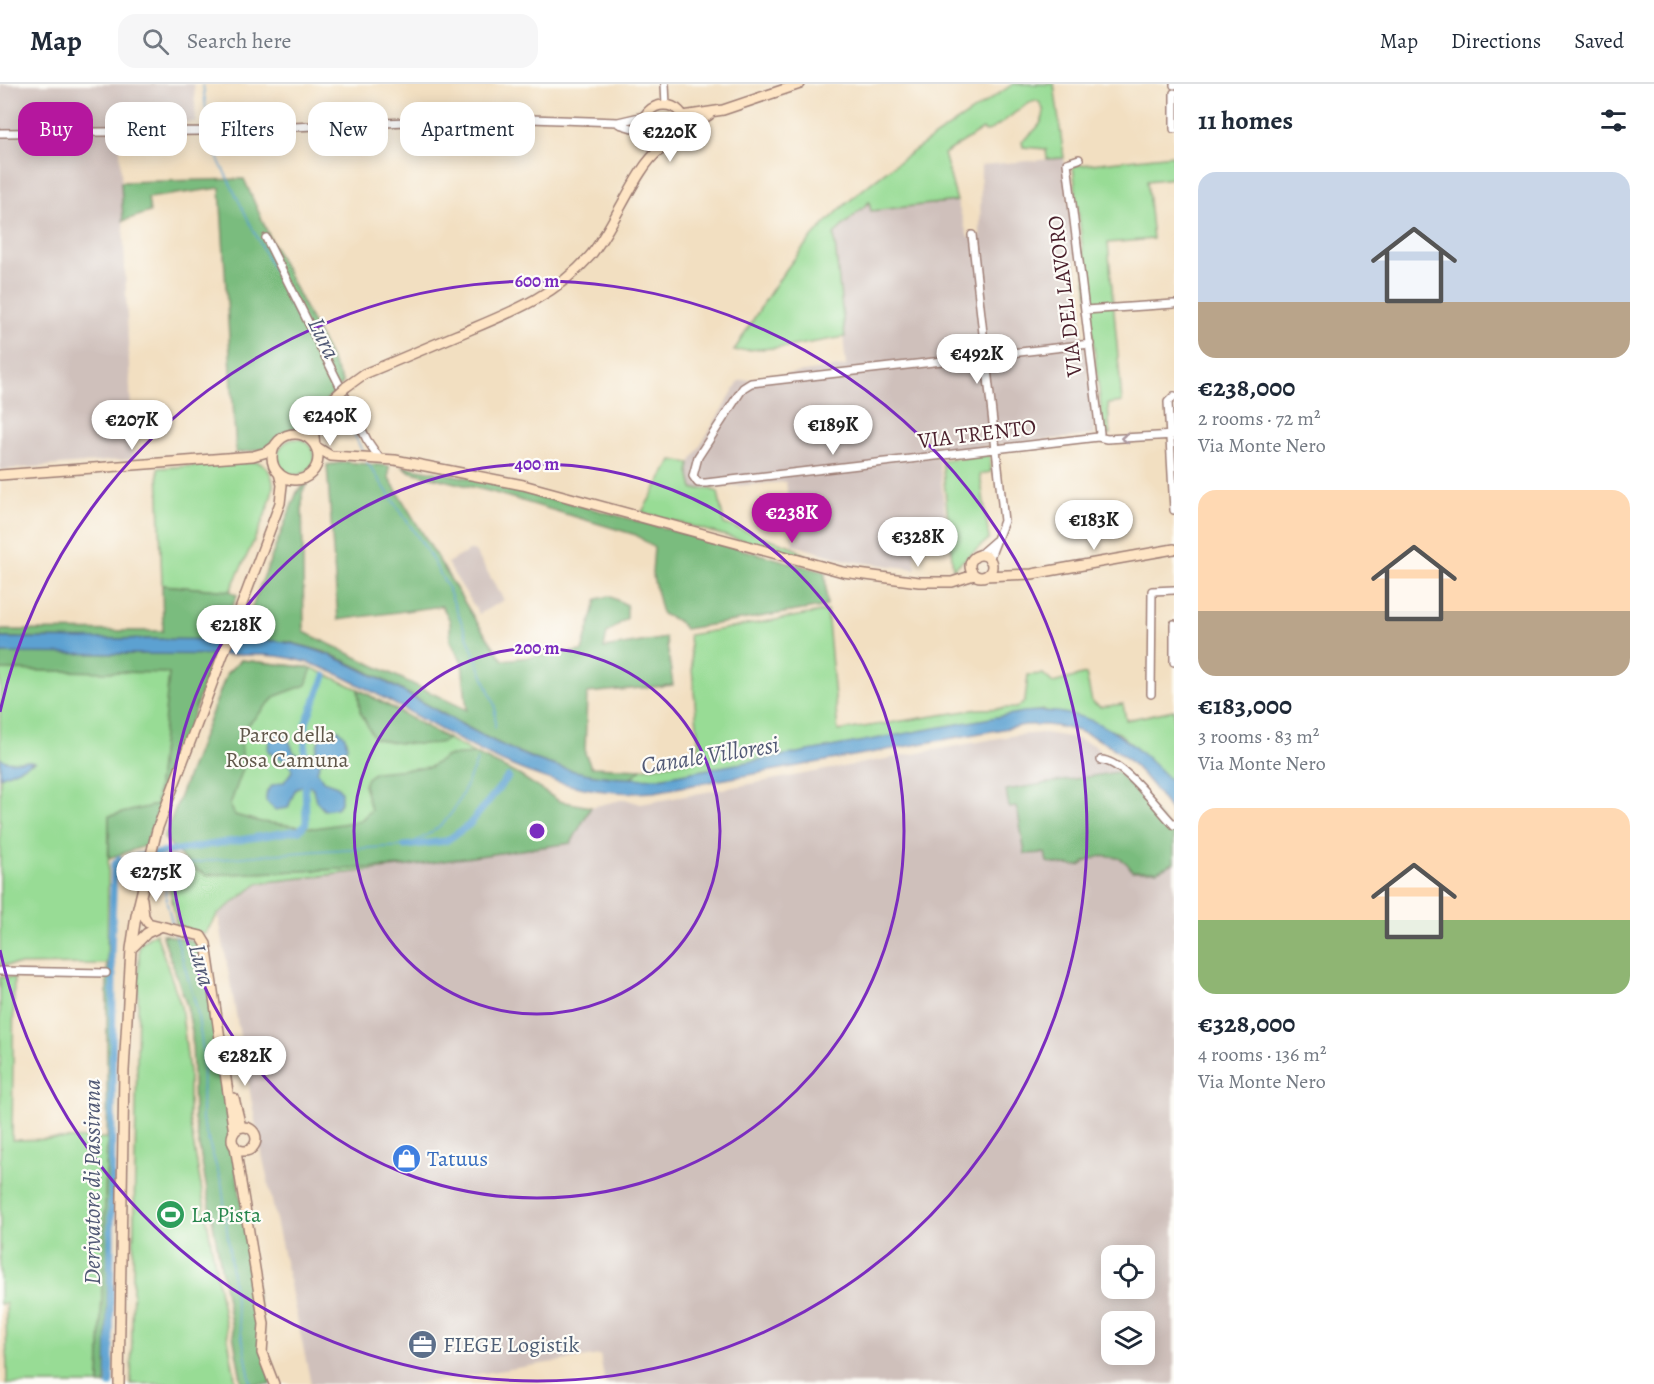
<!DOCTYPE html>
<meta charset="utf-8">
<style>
:root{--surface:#fff;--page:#f6f6f7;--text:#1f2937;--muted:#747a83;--line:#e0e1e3;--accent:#b5179e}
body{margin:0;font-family:Alegreya,serif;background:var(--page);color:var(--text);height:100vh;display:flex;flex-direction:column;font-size:22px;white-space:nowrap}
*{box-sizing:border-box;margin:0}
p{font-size:20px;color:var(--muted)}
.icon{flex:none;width:33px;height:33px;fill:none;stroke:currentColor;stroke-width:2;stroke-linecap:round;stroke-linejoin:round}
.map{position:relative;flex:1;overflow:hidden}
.panel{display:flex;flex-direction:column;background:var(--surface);width:480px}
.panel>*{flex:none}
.guide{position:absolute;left:18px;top:18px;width:570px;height:54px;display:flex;gap:12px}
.fabs{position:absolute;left:1101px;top:1161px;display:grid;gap:12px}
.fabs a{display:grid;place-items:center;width:54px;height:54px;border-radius:12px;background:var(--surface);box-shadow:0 3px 15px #0003;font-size:30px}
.price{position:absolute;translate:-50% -51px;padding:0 14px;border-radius:21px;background:#fff;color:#222;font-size:20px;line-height:39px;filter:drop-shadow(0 2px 3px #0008)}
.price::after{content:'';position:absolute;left:50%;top:36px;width:18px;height:14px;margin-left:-9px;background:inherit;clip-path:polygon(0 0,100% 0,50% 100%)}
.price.on{background:var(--accent);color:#fff}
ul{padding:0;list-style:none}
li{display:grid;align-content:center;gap:12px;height:318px;padding:0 24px}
li span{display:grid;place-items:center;height:186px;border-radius:18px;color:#555}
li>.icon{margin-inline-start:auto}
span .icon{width:108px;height:108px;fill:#fffc;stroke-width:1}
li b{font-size:26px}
h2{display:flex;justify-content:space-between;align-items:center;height:72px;padding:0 24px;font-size:26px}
.tag{padding:0 21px;border-radius:18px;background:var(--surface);box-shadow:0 3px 15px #0003;font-size:21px;line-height:54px}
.tag.on{background:var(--accent);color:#fff}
header{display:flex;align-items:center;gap:36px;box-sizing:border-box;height:84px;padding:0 30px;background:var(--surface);border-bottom:2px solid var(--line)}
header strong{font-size:28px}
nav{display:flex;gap:33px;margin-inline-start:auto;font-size:21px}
.search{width:420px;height:54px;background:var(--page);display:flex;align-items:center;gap:15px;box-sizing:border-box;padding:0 21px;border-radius:18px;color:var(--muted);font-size:22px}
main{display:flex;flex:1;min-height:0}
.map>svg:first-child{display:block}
</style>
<header>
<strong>Map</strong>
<div class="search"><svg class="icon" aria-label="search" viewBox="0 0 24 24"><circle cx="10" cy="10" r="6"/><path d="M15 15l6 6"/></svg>Search here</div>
<nav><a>Map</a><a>Directions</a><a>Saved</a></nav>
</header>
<main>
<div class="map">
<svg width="1174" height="1300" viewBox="0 0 1174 1300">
<rect width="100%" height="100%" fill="#fdfcf7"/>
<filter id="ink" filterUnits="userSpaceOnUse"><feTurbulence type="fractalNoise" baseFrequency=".0167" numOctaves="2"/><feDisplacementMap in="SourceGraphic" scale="12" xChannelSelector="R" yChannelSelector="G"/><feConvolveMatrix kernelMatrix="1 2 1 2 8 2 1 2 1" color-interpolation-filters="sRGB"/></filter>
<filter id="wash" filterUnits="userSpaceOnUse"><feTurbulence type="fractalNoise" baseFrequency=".008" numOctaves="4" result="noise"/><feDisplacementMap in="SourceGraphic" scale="24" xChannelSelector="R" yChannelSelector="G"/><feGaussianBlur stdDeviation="1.35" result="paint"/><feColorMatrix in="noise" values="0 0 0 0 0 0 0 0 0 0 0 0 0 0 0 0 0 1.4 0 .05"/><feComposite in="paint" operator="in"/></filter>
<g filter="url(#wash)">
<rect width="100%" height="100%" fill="#f2dfc1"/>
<path fill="#cfc0bb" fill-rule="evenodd" d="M0,0H194L196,38L119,40L133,375L0,386Z
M1064,74L1095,351L938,367L947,447L913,452L916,485L850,477L793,461L786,398L693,405L689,388L690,379L739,297L846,282L833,150L870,118L871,127L957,117L968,153L980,152L981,81Z
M469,467H475L504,516L479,530L447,479Z
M1044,649L1070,653L1094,661L1174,749V1300H605L600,1271L414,1300H311L256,1042L218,830L259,799L570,759L591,723L625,715L641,720L1016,651ZM1112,1172H1144V1204H1112ZM1112,1238H1144V1270H1112Z"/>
<path fill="#98dc95" stroke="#717e60" stroke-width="1.5" d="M1013,0H1054L1064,74L1047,75L1046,65L1023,63L1022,57C1034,48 1053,33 1038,17C1024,16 1003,43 985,48L983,45L944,70L957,117L871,127L869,118L834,150L845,253L786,263L734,267C762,221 789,174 828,137C882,83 951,43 1013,0Z
M646 43a17 17 0 1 1 34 0a17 17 0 1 1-34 0Z
M1173,71L1174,94L1147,97L1153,155L1108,159L1122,318L1108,320L1110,350L1104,351L1073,82Z
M278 373a18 18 0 1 1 36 0a18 18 0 1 1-36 0Z
M990,371L991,388L980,390L989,455L953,485L942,376Z
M672,376L690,379L689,388L693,405H710L718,408L724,440L791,462L814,477L642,428Z
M257,378C266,381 272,389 273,399C274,422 240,484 230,507L162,501L158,384Z
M827,527L838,647L979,625L1016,624L1025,617L1028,591L1043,590L1053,599L1086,590L1092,618L1100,623L1123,620L1126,636L1174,626V700L1119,649L1043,626L659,694L629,696L641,685L700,675L689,551Z
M241,576L312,584L358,605L476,670L446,728L177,764L227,589Z
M0,586L170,588L156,721L109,732L107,880L0,881Z
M408,782L259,799L218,830L205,850L177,842L170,805L174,790C185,779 195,785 207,791Z
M156,849L181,922L189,988V1035L236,1300H131L139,864L142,858Z
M0,893L14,894L12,1056L107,1054L99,1300H7L6,1220H0Z"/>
<path fill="#7abc7e" stroke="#626e54" stroke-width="1.5" d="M244,95L271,156L343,299L300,343L282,349L265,365L236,369L220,104L148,114L150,128L123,137L121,98Z
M346,378L389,382V394L474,534L503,576L582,567L597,515L609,512L627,521V534L607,549L604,564L666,554L673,601L587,609L585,669L591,683L641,685L629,696C507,688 430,610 322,567L289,558L239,556L297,408L309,396L302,409L304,548L467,626L462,578L450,556V537L442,522L338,536L327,381Z
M401,382L497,399L825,488L827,522L685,545L678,537L662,530L652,489L654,464L636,451L492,408L411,388Z
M162,501L230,507L237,511L219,556L0,554V546L163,547Z
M0,569L215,570L145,762L109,774V732L156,721L169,589L0,586Z
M241,576L312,584L306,601L276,612L244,645L241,654L243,685L230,721L235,731L261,738L315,744L360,737L371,726L364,701L367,694L375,688L430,683L447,672L476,670L519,691L559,717L591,723L571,759L408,782L207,791L191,783L164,754L227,589Z
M358,605L448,655C438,664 388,659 374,654L360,627Z
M1117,688L1174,749V779L1157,787H1132C1122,767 1096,769 1080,782C1069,781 1058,782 1047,778L1045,769L1025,770L1017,723L1009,724L1006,706Z
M162,850L191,856L199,861L207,882L223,1005L271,1300H242L194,1034L192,947L187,922Z
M107,880L112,884L106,1300H99L107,1054Z"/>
<path fill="#5ca1d1" stroke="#53607e" stroke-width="1.5" d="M0,554L263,556C311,558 349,579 391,601C481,650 551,701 659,694L1024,628C1094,622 1128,654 1174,700V732C1137,675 1097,637 1025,641L654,708C549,716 470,661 382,613C343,592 308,572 262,571L0,569Z
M328,644C341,644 346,650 347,663L338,673L321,677L317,687L323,697L337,702L341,707V719L337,724L324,726L316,717L313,704L304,700L295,706L288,724L275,726L266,717C265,703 272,701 284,698L292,687L289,677L275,673L268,667L269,654L275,649L287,652L294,669L307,673L316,667L320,652Z
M0,674C12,682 23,673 34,678L0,693Z"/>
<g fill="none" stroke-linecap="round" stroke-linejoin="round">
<path stroke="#5ca1d1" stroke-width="1.5" d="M203,0L208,44
M208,49L217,73L334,308
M338,315L364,371
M367,378L426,465L447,502L495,622V644
M173,842C169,825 158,799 174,785C188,772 373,764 405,762C456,741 456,721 478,675
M175,849L197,925L203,968L202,1036L222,1101L235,1217L251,1300"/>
<path stroke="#5ca1d1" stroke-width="7" d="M304,681L306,638L325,592
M405,762L446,757L469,741L508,693
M130,774L300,746L306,739L305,692
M113,892L111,873L114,781L119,775
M110,1300L113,896"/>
</g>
</g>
<g filter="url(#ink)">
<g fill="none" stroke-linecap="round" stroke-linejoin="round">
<defs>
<path id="street" d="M665,0L666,21
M1174,0V1
M1174,9V45
M619,40L642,47
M0,49L202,47L498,34L618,38L644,32
M1079,75L1067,79L1100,349L1098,353
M972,151L1004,437L989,476
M266,154L367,356L380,375
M1085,226L1174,220
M1090,260L751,299L743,304L698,373L693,392L698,399H706L1098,353L1107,355L1174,351
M1174,312L1168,318L1174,426
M979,471L995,457
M1174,540V578
M1151,610L1152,507L1174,506
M1101,676C1124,677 1158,725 1174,741
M0,887L106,889"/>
<path id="secondary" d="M642 43a22 22 0 1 1 44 0a22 22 0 1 1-44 0Z
M683,32L723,26L800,0
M686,45L709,31
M346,303L364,290C396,277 426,264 457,251C507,230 554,213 590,172C613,146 637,81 660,66
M320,328L313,344L315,362L331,372L395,376L523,401L843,488L919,498H952L974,491
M272 373a23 23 0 1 1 46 0a23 23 0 1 1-46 0Z
M0,391L253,372L267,368L275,362
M970 482a11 11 0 1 1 22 0a11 11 0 1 1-22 0Z
M985,492L1032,490L1174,465
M142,815L144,832L148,839L201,852L206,860L234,1049
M131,865L147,849L160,843
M234,1014L241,1043
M232 1055a12 12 0 1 1 24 0a12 12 0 1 1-24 0Z
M235,1062L264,1240L262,1269L274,1300
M119,1300L124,987L131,865L136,832L157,746L280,419L282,401L279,389"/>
</defs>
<use href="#street" stroke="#9e7f76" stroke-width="10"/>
<use href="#secondary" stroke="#9e7f76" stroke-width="12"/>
<use href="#street" stroke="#fff" stroke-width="7"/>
<use href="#secondary" stroke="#fee5c5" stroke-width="9"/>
<defs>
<path id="secondary-bridge" d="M326,321L346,303"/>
</defs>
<use href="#secondary-bridge" stroke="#9e7f76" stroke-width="12" stroke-linecap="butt"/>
<use href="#secondary-bridge" stroke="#fee5c5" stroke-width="9"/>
</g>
<defs><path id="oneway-chevron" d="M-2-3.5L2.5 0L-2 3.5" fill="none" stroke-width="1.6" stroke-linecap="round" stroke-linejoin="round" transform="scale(1.5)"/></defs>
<use stroke="#ae9aa0" href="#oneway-chevron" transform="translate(1125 354) rotate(176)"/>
</g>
<g fill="none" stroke="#7b2cbf" stroke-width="3">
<circle cx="537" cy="747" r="183"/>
<circle cx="537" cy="747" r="367"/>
<path d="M0 628A550 550 0 1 1 0 866"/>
</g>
<defs>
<symbol id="shop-disc" viewBox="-11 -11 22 22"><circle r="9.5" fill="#3f7fe0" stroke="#fdfcf7"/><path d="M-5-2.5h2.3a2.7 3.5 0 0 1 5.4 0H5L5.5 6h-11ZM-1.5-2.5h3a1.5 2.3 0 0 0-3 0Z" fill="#fff"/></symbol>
<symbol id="stadium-disc" viewBox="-11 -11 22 22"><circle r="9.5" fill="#2e9e5b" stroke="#fdfcf7"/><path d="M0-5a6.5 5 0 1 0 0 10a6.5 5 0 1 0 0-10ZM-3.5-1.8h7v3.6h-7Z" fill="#fff"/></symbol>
<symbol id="office-disc" viewBox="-11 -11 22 22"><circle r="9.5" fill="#5c6f8a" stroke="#fdfcf7"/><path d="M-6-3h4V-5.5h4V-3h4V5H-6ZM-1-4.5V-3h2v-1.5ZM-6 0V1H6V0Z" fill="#fff"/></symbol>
</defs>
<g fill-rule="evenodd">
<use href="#shop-disc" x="390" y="1058" width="33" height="33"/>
<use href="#stadium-disc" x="154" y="1114" width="33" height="33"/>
<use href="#office-disc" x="406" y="1244" width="33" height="33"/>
</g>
<g text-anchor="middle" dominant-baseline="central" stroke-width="4.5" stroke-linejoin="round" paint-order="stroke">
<g font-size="22" fill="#4a1f2b" stroke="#fdfcf7">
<text transform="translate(1065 212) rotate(-97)">VIA DEL LAVORO</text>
<text transform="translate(977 350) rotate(-7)">VIA TRENTO</text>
</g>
<g font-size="22" fill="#61584b" stroke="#fdfcf7">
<text x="287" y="651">Parco della<tspan x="287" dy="25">Rosa Camuna</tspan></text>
</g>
<g font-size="22" fill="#366cbe" stroke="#fdfcf7" text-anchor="start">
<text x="427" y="1075">Tatuus</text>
</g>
<g font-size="22" fill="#27864d" stroke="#fdfcf7" text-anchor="start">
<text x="191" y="1131">La Pista</text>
</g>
<g font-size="22" fill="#4e5e75" stroke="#fdfcf7" text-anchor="start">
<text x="443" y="1261">FIEGE Logistik</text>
</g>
<g font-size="24" font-style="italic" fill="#525a76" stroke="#fdfcf7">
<text transform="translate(324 254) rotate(64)">Lura</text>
<text transform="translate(710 671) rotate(-9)">Canale Villoresi</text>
<text transform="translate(202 881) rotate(75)">Lura</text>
<text transform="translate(92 1098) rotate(-90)">Derivatore di Passirana</text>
</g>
</g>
<circle cx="537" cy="747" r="9" fill="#7b2cbf" stroke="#fdfcf7" stroke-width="3"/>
<g font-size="18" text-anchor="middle" font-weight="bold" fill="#7b2cbf" stroke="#fdfcf7" stroke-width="4.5" stroke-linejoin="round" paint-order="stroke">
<text x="537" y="203">600 m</text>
<text x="537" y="386">400 m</text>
<text x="537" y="570">200 m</text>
</g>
</svg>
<div class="fabs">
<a><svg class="icon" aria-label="locate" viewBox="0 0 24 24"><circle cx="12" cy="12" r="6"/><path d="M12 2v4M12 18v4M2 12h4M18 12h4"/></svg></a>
<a><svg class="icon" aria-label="layers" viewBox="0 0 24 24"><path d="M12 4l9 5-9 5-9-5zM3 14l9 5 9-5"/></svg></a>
</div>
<b class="price" style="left:670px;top:79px">€220K</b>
<b class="price" style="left:977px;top:301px">€492K</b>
<b class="price" style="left:330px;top:363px">€240K</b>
<b class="price" style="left:132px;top:367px">€207K</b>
<b class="price" style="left:833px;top:372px">€189K</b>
<b class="price on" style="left:792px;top:460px">€238K</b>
<b class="price" style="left:1094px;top:467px">€183K</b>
<b class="price" style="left:918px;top:484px">€328K</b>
<b class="price" style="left:236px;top:572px">€218K</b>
<b class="price" style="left:156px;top:819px">€275K</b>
<b class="price" style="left:245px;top:1003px">€282K</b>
<div class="guide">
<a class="tag on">Buy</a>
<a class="tag">Rent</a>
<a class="tag">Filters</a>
<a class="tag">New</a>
<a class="tag">Apartment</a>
</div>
</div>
<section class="panel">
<h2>11 homes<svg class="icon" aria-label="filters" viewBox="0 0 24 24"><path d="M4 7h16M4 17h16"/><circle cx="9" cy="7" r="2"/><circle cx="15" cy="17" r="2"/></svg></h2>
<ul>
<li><span style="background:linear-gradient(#c9d6e8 70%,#b9a48a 0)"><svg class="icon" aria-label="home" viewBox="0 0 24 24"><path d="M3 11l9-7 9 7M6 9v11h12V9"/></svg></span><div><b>€238,000</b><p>2 rooms · 72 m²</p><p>Via Monte Nero</p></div></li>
<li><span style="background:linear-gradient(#ffd9b3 65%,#b9a48a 0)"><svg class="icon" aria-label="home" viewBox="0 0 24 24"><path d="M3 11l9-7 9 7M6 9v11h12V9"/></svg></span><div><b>€183,000</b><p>3 rooms · 83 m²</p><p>Via Monte Nero</p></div></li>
<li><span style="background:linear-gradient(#ffd9b3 60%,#8fb573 0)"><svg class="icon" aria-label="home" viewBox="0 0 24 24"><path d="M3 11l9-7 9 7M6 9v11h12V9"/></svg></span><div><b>€328,000</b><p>4 rooms · 136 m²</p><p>Via Monte Nero</p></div></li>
</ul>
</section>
</main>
